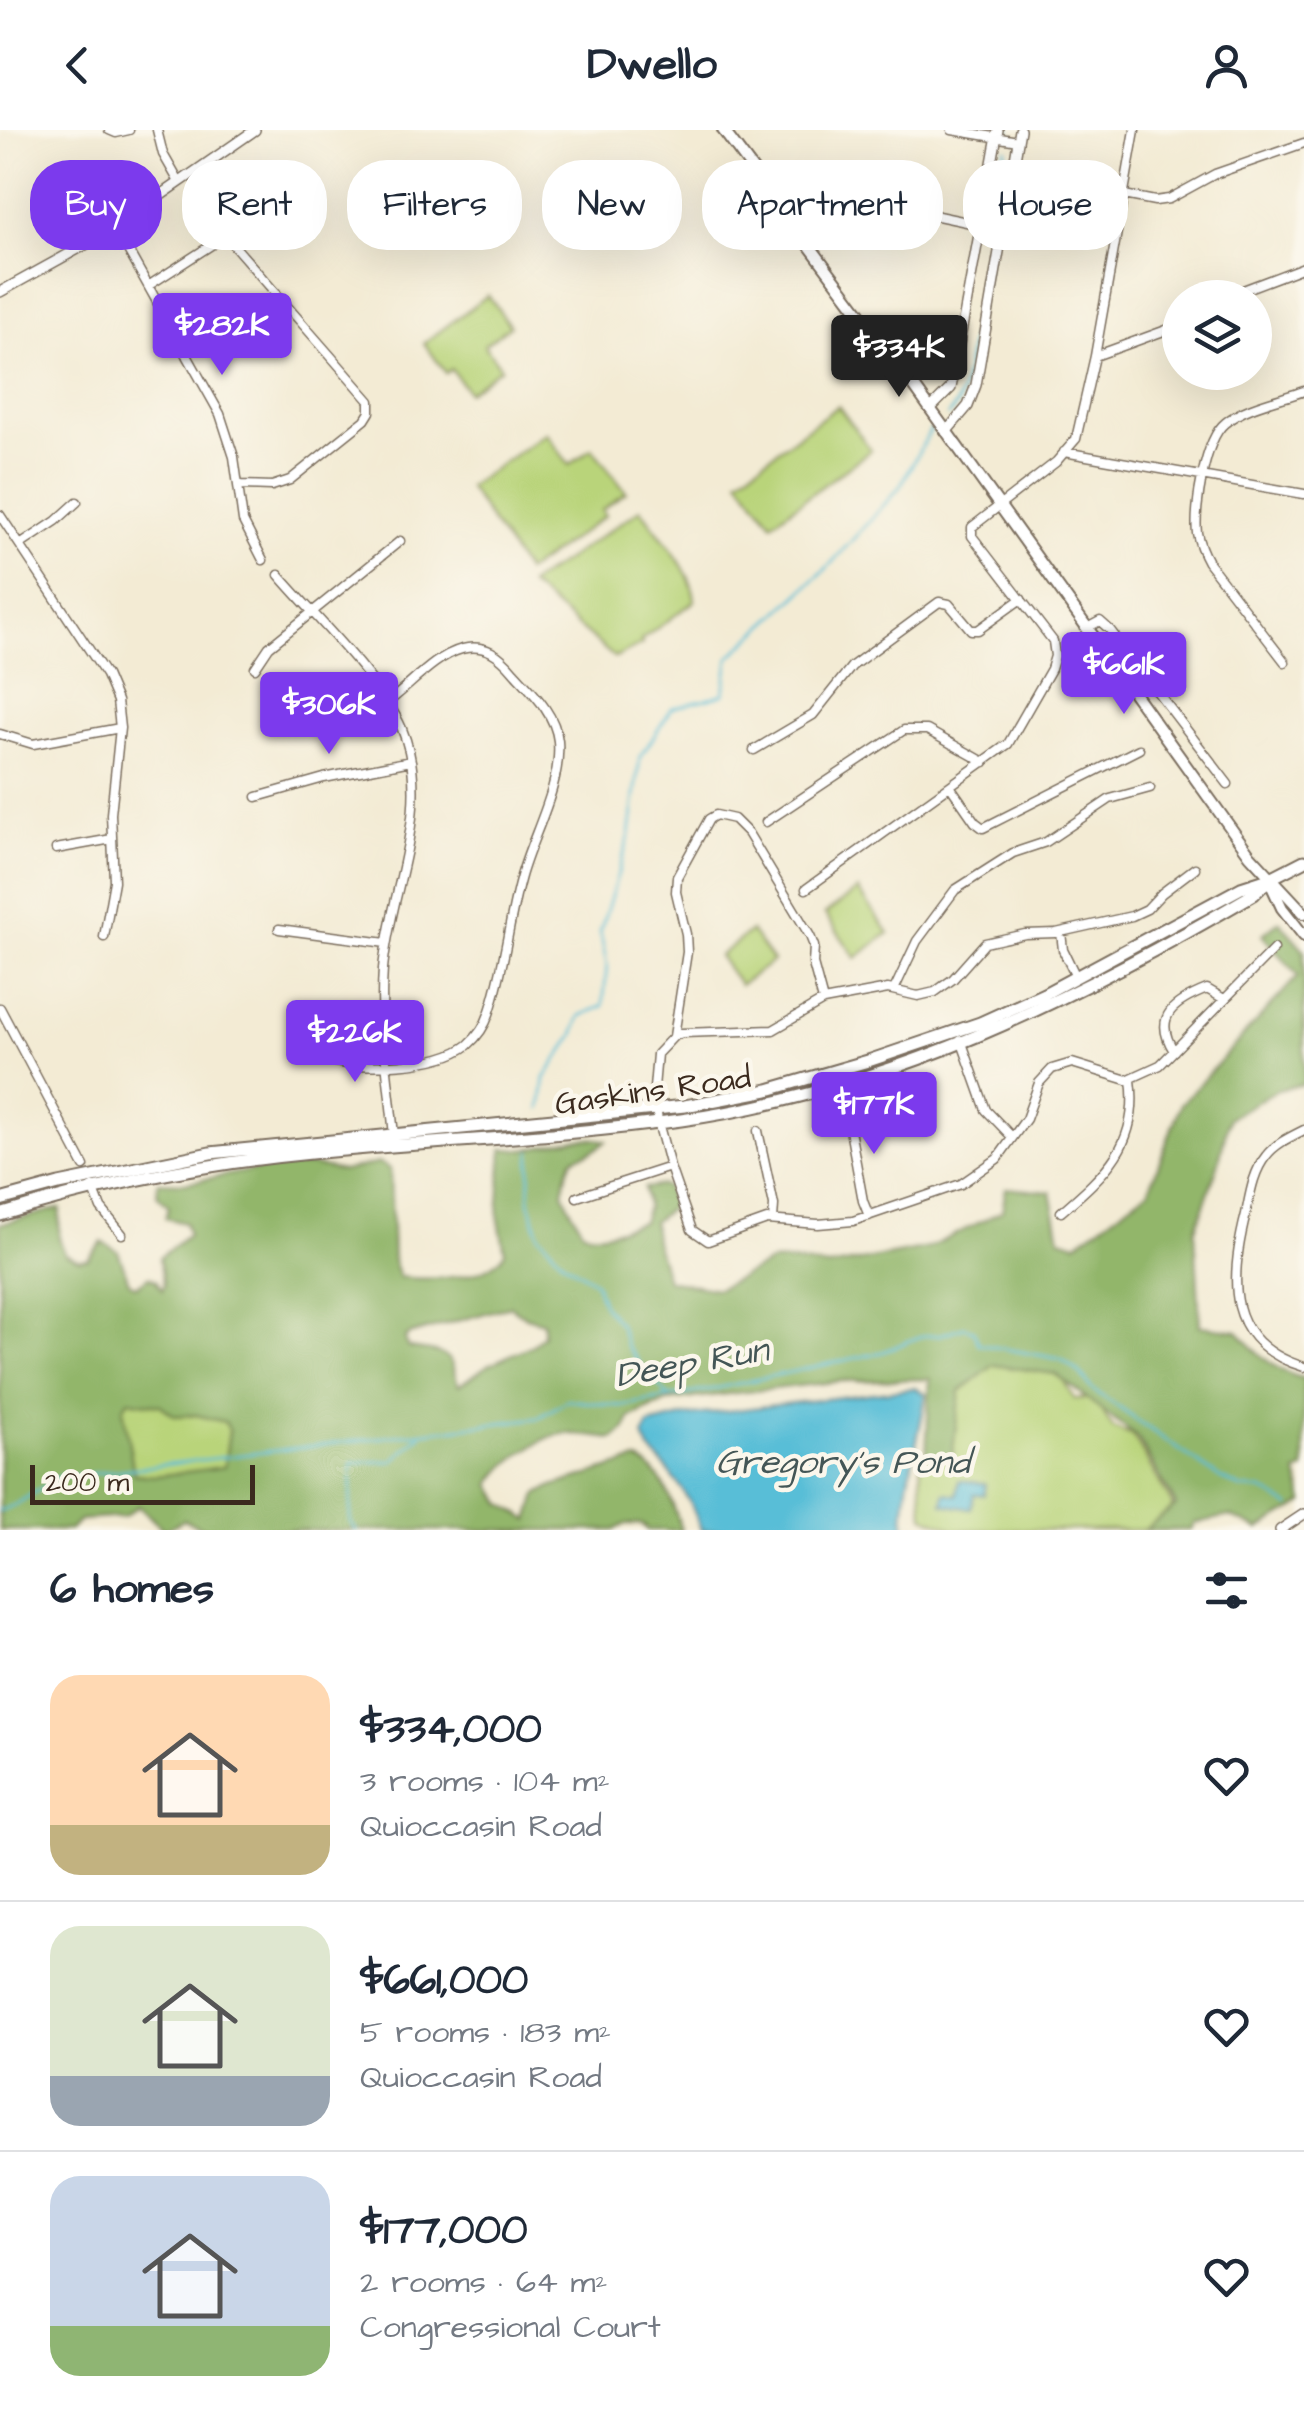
<!DOCTYPE html>
<meta charset="utf-8">
<style>
:root{--surface:#fff;--page:#f2f2f3;--text:#1f2937;--muted:#747a83;--line:#e0e1e3;--accent:#7c3aed}
body{margin:0;font-family:"Architects Daughter",sans-serif;background:var(--page);color:var(--text);height:100vh;display:flex;flex-direction:column;font-size:38px;white-space:nowrap}
*{box-sizing:border-box;margin:0}
p{font-size:32px;color:var(--muted)}
.icon{flex:none;width:55px;height:55px;fill:none;stroke:currentColor;stroke-width:2;stroke-linecap:round;stroke-linejoin:round}
.map{position:relative;height:1400px;overflow:hidden}
.drawer{display:flex;flex-direction:column;background:var(--surface);flex:1}
.drawer>*{flex:none}
.hud{position:absolute;left:30px;top:30px;width:1245px;height:90px;display:flex;gap:20px}
.controls{position:absolute;left:1162px;top:150px;display:grid;gap:20px}
.controls a{display:grid;place-items:center;width:110px;height:110px;border-radius:50%;background:var(--surface);box-shadow:0 10px 40px #0002;font-size:50px}
.scale{position:absolute;left:30px;bottom:25px;width:225px;box-sizing:border-box;padding-left:10px;border:5px solid #3b2a1e;border-top:0;font-size:28px;line-height:35px;white-space:nowrap;color:#3b2a1e;-webkit-text-stroke:8px #fbf7ec;paint-order:stroke}
.price{position:absolute;translate:-50% -85px;padding:0 22px;border-radius:10px;background:var(--accent);color:#fff;font-size:32px;line-height:65px;filter:drop-shadow(0 2px 5px #0008)}
.price::after{content:'';position:absolute;left:50%;top:60px;width:30px;height:22px;margin-left:-15px;background:inherit;clip-path:polygon(0 0,100% 0,50% 100%)}
.price.active{background:#222;color:#fff}
ul{padding:0;list-style:none}
li{display:flex;align-items:center;gap:30px;height:250px;padding:0 50px}
li+li{border-top:2px solid var(--line)}
li span{display:grid;place-items:center;flex:none;width:280px;height:200px;border-radius:30px;color:#555}
li>.icon{margin-inline-start:auto}
span .icon{width:120px;height:120px;fill:#fffc;stroke-width:1}
li b{font-size:42px}
h2{display:flex;justify-content:space-between;align-items:center;height:120px;padding:0 50px;font-size:42px}
.tag{padding:0 35px;border-radius:40px;background:var(--surface);box-shadow:0 10px 40px #0002;font-size:35px;line-height:90px}
.tag.active{background:var(--accent);color:#fff}
header{display:flex;justify-content:space-between;align-items:center;height:130px;padding:0 50px;background:var(--surface);font-size:45px;font-weight:700}
.map>svg:first-child{display:block}
</style>
<header><svg class="icon" aria-label="back" viewBox="0 0 24 24"><path d="M15 5l-7 7 7 7"/></svg>Dwello<svg class="icon" aria-label="person" viewBox="0 0 24 24"><circle cx="12" cy="8" r="4"/><path d="M4 21q1-7 8-7t8 7"/></svg></header>
<div class="map">
<svg width="1304" height="1400" viewBox="0 0 1304 1400">
<rect width="100%" height="100%" fill="#fbf7ec"/>
<filter id="ink" filterUnits="userSpaceOnUse"><feTurbulence type="fractalNoise" baseFrequency=".01" numOctaves="2"/><feDisplacementMap in="SourceGraphic" scale="20" xChannelSelector="R" yChannelSelector="G"/><feConvolveMatrix kernelMatrix="1 2 1 2 8 2 1 2 1" color-interpolation-filters="sRGB"/></filter>
<filter id="wash" filterUnits="userSpaceOnUse"><feTurbulence type="fractalNoise" baseFrequency=".0048" numOctaves="4" result="noise"/><feDisplacementMap in="SourceGraphic" scale="40" xChannelSelector="R" yChannelSelector="G"/><feGaussianBlur stdDeviation="2.25" result="paint"/><feColorMatrix in="noise" values="0 0 0 0 0 0 0 0 0 0 0 0 0 0 0 0 0 1.4 0 .05"/><feComposite in="paint" operator="in"/></filter>
<g filter="url(#wash)">
<rect width="100%" height="100%" fill="#f3ebd4"/>
<path fill="#b9d47a" stroke="#7a7f4c" stroke-width="2.5" d="M488,165L510,196L484,215L501,238L468,262L451,239L446,243L424,213Z
M838,276L871,320L772,393L739,349Z
M546,303L569,335L592,318L626,362L602,380L605,386L526,442L468,357Z
M641,379C660,407 693,440 695,471L641,510L642,514L615,528L529,455Z
M858,760L889,803L856,828L825,784Z
M751,801L773,831L740,855L719,826Z
M95,1226L321,1301L158,1362L0,1261Z
M997,1228L1059,1243L1074,1269L1094,1268L1113,1298L1133,1306L1172,1374L1174,1400H955L924,1386L920,1336L940,1311L942,1248Z"/>
<path fill="#92b66a" stroke="#667044" stroke-width="2.5" fill-rule="evenodd" d="M1279,791L1304,820V954L1277,960L1229,988L1218,1035L1195,1101L1200,1196L1238,1201C1255,1222 1277,1244 1304,1248V1340L1297,1343L1304,1373L1259,1399L1230,1386L1195,1393L1191,1400H1144L1176,1375L1137,1307L1055,1244L994,1235L960,1261L952,1329L926,1326L930,1249L842,1251L667,1271L630,1288L626,1299L613,1309C565,1304 561,1295 518,1326C506,1335 499,1341 491,1354L502,1373L529,1390L537,1365L553,1356L637,1330C663,1341 674,1374 681,1400H648L642,1394H626L614,1400H207L184,1390L164,1400L138,1376L124,1387L80,1390L70,1400H0V1094L60,1078L59,1108L65,1124L79,1130L88,1129L102,1112L118,1121L129,1152L136,1156L149,1147L156,1150L162,1160L164,1155L159,1128L188,1105L185,1093L165,1088L169,1077L157,1065L158,1052L185,1053L268,1037L310,1035L343,1041L379,1033L390,1039L393,1130L399,1147C428,1150 489,1151 505,1122L498,1085L503,1019C511,1019 519,1020 527,1019C549,1016 584,1003 606,1011C577,1038 572,1008 563,1063C567,1070 579,1098 583,1100C596,1110 627,1096 642,1092L647,1077L644,1058L662,1055L667,1058L672,1077L653,1092L655,1111L667,1150L717,1159L771,1132L789,1131L829,1137L928,1118L1002,1081L1006,1058L1051,1062L1060,1108L1077,1113L1149,1060L1181,974L1298,846L1262,805ZM510,1176L526,1187L543,1192V1205L533,1215L490,1234L459,1255C454,1247 455,1236 449,1230C439,1218 420,1222 407,1217L405,1208L412,1204ZM128,1270L160,1275L175,1286L196,1285L225,1292L229,1301L224,1337L155,1346L134,1344L123,1278Z"/>
<path fill="#59bed7" stroke="#4a747a" stroke-width="2.5" d="M915,1258L926,1264C919,1310 904,1353 904,1400H701C695,1379 685,1362 671,1344C661,1330 648,1322 643,1306L649,1295L686,1286Z
M959,1350L986,1354L984,1365L974,1364L971,1379L943,1374L945,1363L957,1365Z"/>
<g fill="none" stroke-linecap="round" stroke-linejoin="round">
<path stroke="#59bed7" stroke-width="2.5" d="M1010,2V0
M948,286L957,274L963,256L1006,19
M541,979L545,948L574,905L580,886L603,876L607,835L600,802L630,704L640,628L672,578L724,564L729,528L828,437L900,357L931,299
M531,1021L529,1071L539,1105L563,1131L595,1152L603,1175L620,1195L626,1215L644,1240L669,1267
M0,1381L15,1375L62,1345L73,1346L538,1288L568,1270L620,1276L709,1260L883,1222L921,1206L939,1205L964,1197L973,1200L979,1214L1060,1229L1079,1242L1092,1259L1220,1348L1241,1358L1262,1360L1290,1376
M356,1400L350,1392L352,1333L393,1331L421,1305"/>
</g>
</g>
<g filter="url(#ink)">
<g fill="none" stroke-linecap="round" stroke-linejoin="round">
<defs>
<path id="minor" d="M109,0L116,3L129,0
M157,0L163,24L179,52
M952,0L1018,11
M1124,65L1155,71L1169,69L1215,44L1304,13
M918,74L938,86L981,95
M115,97L220,284L234,327L243,391L263,430
M148,156L216,112L230,111L370,271V282L365,290L290,350L272,356L239,355
M1222,168L1304,137
M1095,226L1180,195
M1064,322L1304,364
M0,385L106,545L117,571L120,598L111,684L114,751L104,807
M20,415L56,391L77,372
M279,445C315,487 381,550 402,599C434,677 390,760 383,839C379,894 389,951 394,1006
M1085,499L1100,491L1110,500L1228,654
M1285,532L1208,432C1203,423 1199,414 1197,403C1194,379 1205,309 1225,293C1245,276 1279,270 1304,261
M255,538L269,517L400,411
M0,604L33,614L120,598
M754,620L813,585L852,536L939,472L949,474L971,500H978L1021,469
M950,656L975,692L983,698L1139,619
M257,667L324,648L411,631
M766,692L904,600H927L984,632
M56,719L112,709
M1195,738L1162,763L1147,779L1132,786L1056,803L1025,804L985,813L953,849L935,862L918,866L888,859L823,871L773,900L682,903L674,906L657,924L654,958L658,992L670,1037L692,1100L708,1111L767,1090L818,1094L853,1091L961,1054L997,1029L1026,989L1039,953L1052,939L1072,933L1127,950L1160,935L1274,819
M806,759L1008,614L1051,539L1055,526L1053,511L972,406V397L1056,332L1076,309L1095,226L1135,0
M279,799L386,813
M1061,802L1063,820L1076,847
M894,860L917,811L955,760L1013,723L1046,712L1110,669L1150,658
M0,878L84,1036
M674,906L687,822L686,804L676,762L677,747L709,689L716,685L734,689L748,703L810,806L814,816L813,834L823,871
M961,910L986,980L1012,1007
M1174,921C1151,885 1177,871 1207,859L1224,869
M327,930C360,940 440,937 468,915C477,907 485,896 489,884C504,841 508,794 520,750C531,707 562,657 558,611C555,583 532,562 514,542C500,525 485,513 462,519C435,526 410,556 388,572
M846,978L863,1071L869,1086
M1304,1000C1290,1007 1275,1014 1266,1026C1253,1042 1250,1065 1246,1084C1229,1150 1225,1213 1304,1237
M758,1001L774,1075L773,1090
M93,1057L101,1078L122,1104
M577,1067L670,1037
M1061,1082C1105,1044 1140,1014 1131,950"/>
<path id="tertiary" d="M0,162L105,104L255,0
M930,279L951,258L998,0
M946,302L968,276L976,255L1020,0
M1280,1400L1304,1384"/>
<path id="secondary" d="M723,0L901,238L1250,725L1304,783
M1269,750L1282,778L1304,806"/>
<path id="primary" d="M0,1070L59,1054L210,1023L685,976L768,960L868,931L980,893L1044,864L1241,758L1269,749L1304,731
M0,1085C100,1054 207,1033 311,1023C434,1011 558,1007 681,990C888,961 1075,869 1254,764L1269,749"/>
</defs>
<use href="#minor" stroke="#7b6e5e" stroke-width="11"/>
<use href="#tertiary" stroke="#7b6e5e" stroke-width="12"/>
<use href="#secondary" stroke="#7b6e5e" stroke-width="14"/>
<use href="#primary" stroke="#7b6e5e" stroke-width="15"/>
<use href="#minor" stroke="#fff" stroke-width="8"/>
<use href="#tertiary" stroke="#fff" stroke-width="9"/>
<use href="#secondary" stroke="#fff" stroke-width="10"/>
<use href="#primary" stroke="#fff" stroke-width="11"/>
</g>
</g>
<g text-anchor="middle" dominant-baseline="central" stroke-width="9" stroke-linejoin="round" paint-order="stroke">
<g font-size="32" fill="#3b2a1e" stroke="#fbf7ec">
<text transform="translate(653 961) rotate(-8)">Gaskins Road</text>
</g>
<g font-size="35" font-style="italic" fill="#445656" stroke="#fbf7ec">
<text transform="translate(692 1233) rotate(-10)">Deep Run</text>
<text x="843" y="1332">Gregory's Pond</text>
</g>
</g>
</svg>
<div class="controls">
<a><svg class="icon" aria-label="layers" viewBox="0 0 24 24"><path d="M12 4l9 5-9 5-9-5zM3 14l9 5 9-5"/></svg></a>
</div>
<div class="scale">200 m</div>
<b class="price" style="left:222px;top:248px">$282K</b>
<b class="price active" style="left:899px;top:270px">$334K</b>
<b class="price" style="left:1124px;top:587px">$661K</b>
<b class="price" style="left:329px;top:627px">$306K</b>
<b class="price" style="left:355px;top:955px">$226K</b>
<b class="price" style="left:874px;top:1027px">$177K</b>
<div class="hud">
<a class="tag active">Buy</a>
<a class="tag">Rent</a>
<a class="tag">Filters</a>
<a class="tag">New</a>
<a class="tag">Apartment</a>
<a class="tag">House</a>
</div>
</div>
<section class="drawer">
<h2>6 homes<svg class="icon" aria-label="filters" viewBox="0 0 24 24"><path d="M4 7h16M4 17h16"/><circle cx="9" cy="7" r="2"/><circle cx="15" cy="17" r="2"/></svg></h2>
<ul>
<li><span style="background:linear-gradient(#ffd9b3 75%,#c2b280 0)"><svg class="icon" aria-label="home" viewBox="0 0 24 24"><path d="M3 11l9-7 9 7M6 9v11h12V9"/></svg></span><div><b>$334,000</b><p>3 rooms · 104 m²</p><p>Quioccasin Road</p></div><svg class="icon" aria-label="heart" viewBox="0 0 24 24"><path d="M12 20l-8-8c-3-5 5-10 8-4 3-6 11-1 8 4z"/></svg></li>
<li><span style="background:linear-gradient(#dfe7d0 75%,#9aa5b1 0)"><svg class="icon" aria-label="home" viewBox="0 0 24 24"><path d="M3 11l9-7 9 7M6 9v11h12V9"/></svg></span><div><b>$661,000</b><p>5 rooms · 183 m²</p><p>Quioccasin Road</p></div><svg class="icon" aria-label="heart" viewBox="0 0 24 24"><path d="M12 20l-8-8c-3-5 5-10 8-4 3-6 11-1 8 4z"/></svg></li>
<li><span style="background:linear-gradient(#c9d6e8 75%,#8fb573 0)"><svg class="icon" aria-label="home" viewBox="0 0 24 24"><path d="M3 11l9-7 9 7M6 9v11h12V9"/></svg></span><div><b>$177,000</b><p>2 rooms · 64 m²</p><p>Congressional Court</p></div><svg class="icon" aria-label="heart" viewBox="0 0 24 24"><path d="M12 20l-8-8c-3-5 5-10 8-4 3-6 11-1 8 4z"/></svg></li>
</ul>
</section>
